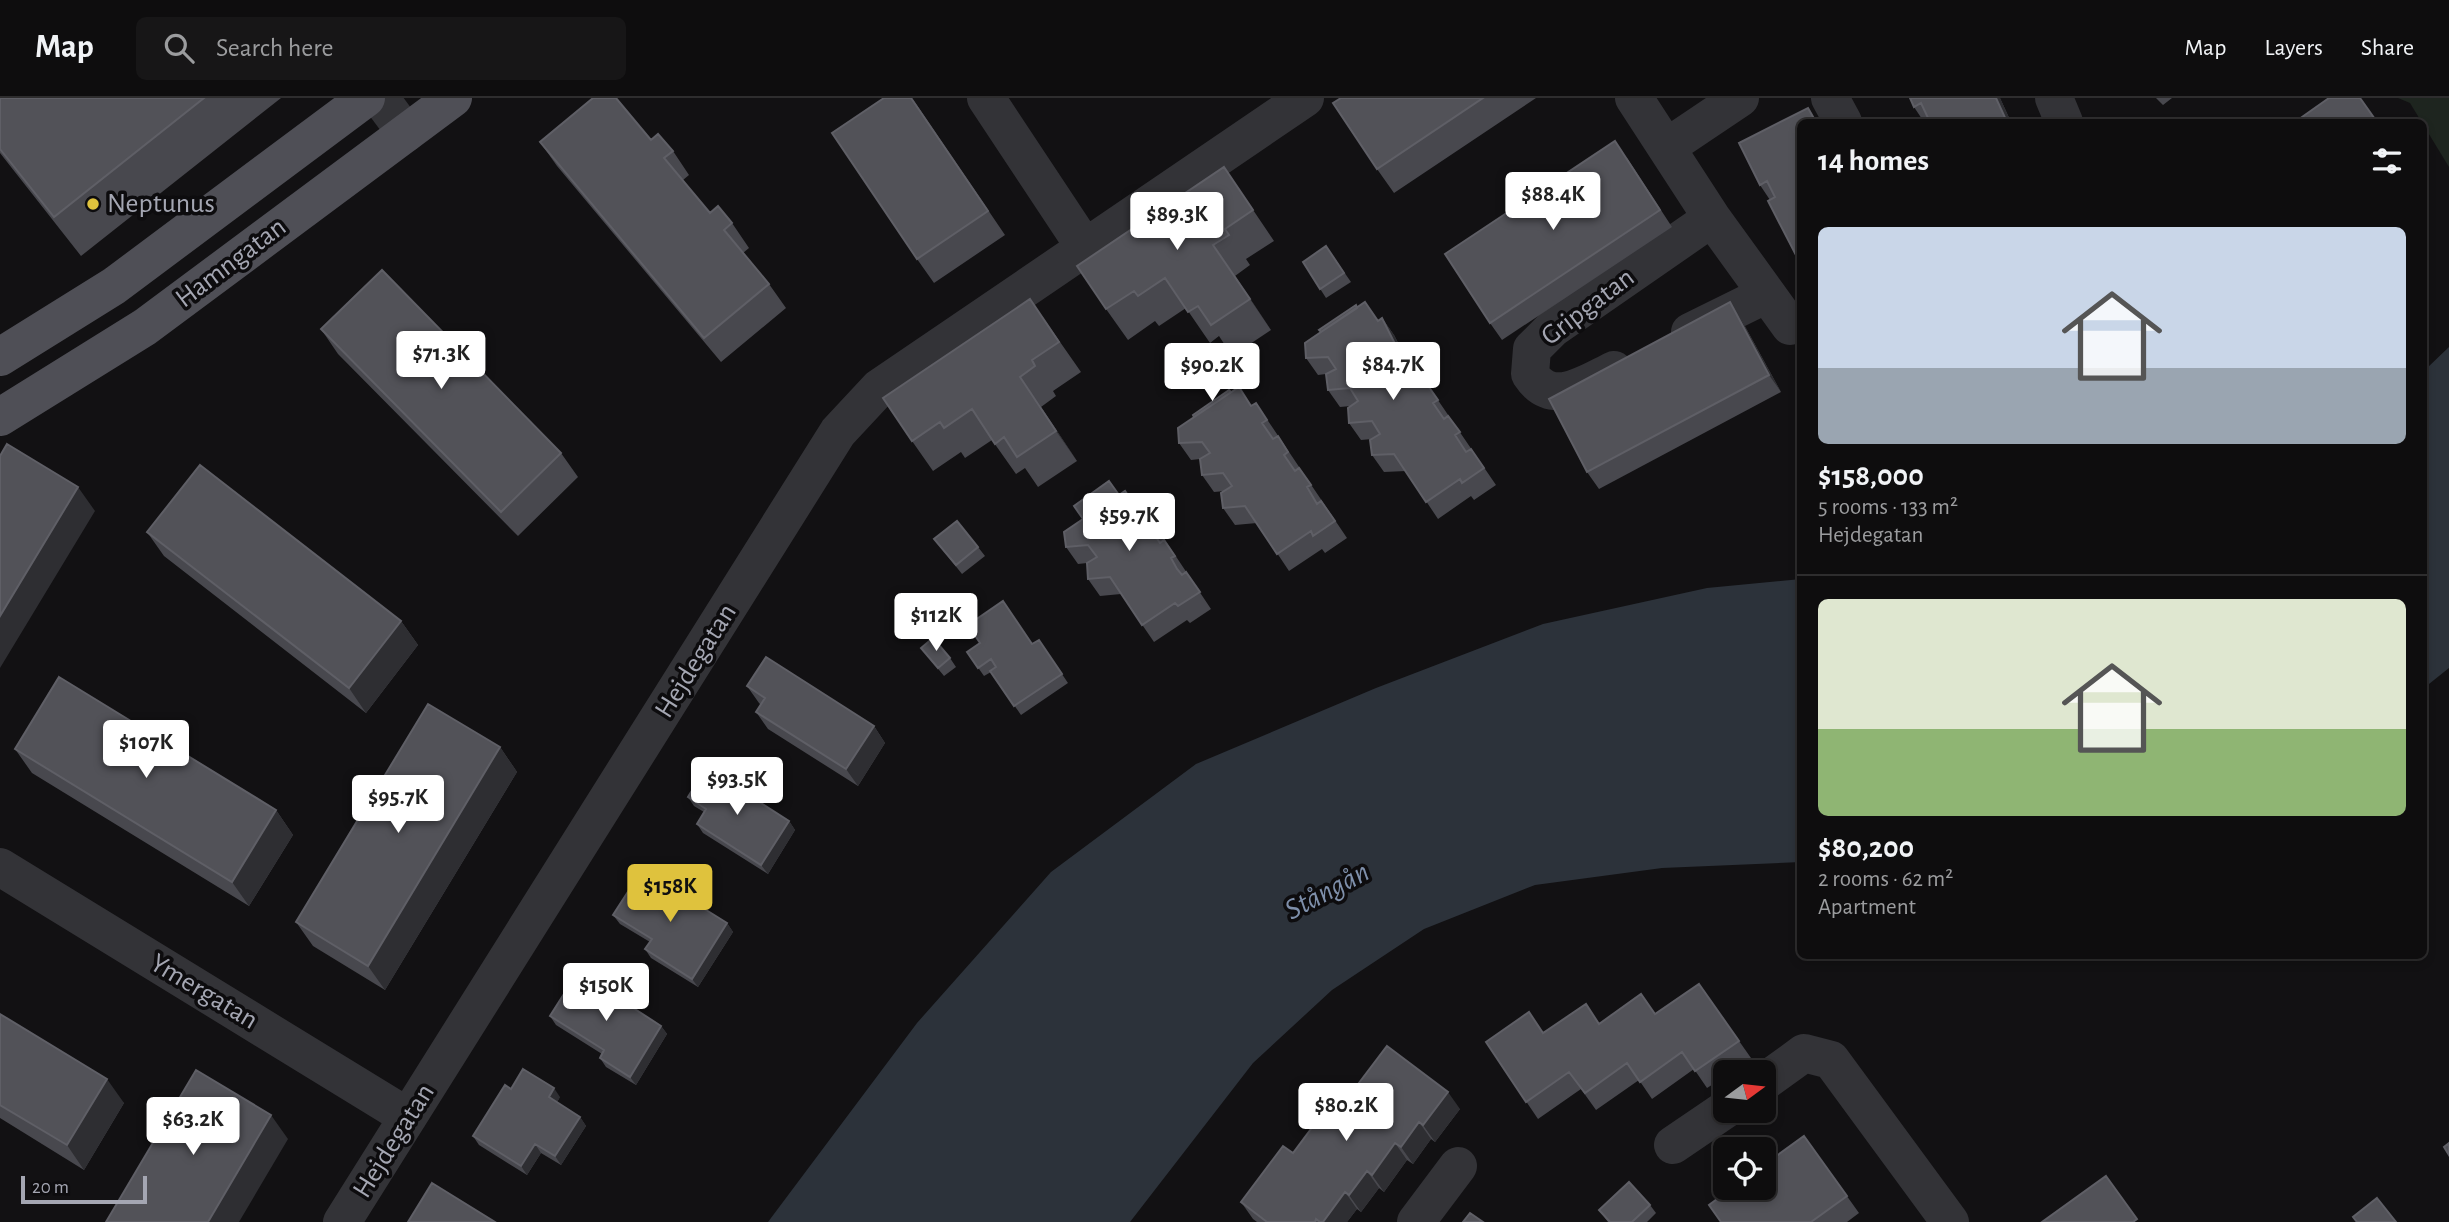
<!DOCTYPE html>
<meta charset="utf-8">
<style>
:root{--surface:#0e0d0e;--page:#171617;--text:#f1f3f6;--muted:#9b9c9e;--line:#2e2d2e;--accent:#dfc23d}
body{margin:0;font-family:"Alegreya Sans",sans-serif;background:var(--page);color:var(--text);height:100vh;display:flex;flex-direction:column;font-size:26px;white-space:nowrap}
*{box-sizing:border-box;margin:0}
p{font-size:23px;color:var(--muted)}
.icon{flex:none;width:38px;height:38px;fill:none;stroke:currentColor;stroke-width:2;stroke-linecap:round;stroke-linejoin:round}
.map{position:relative;flex:1;overflow:hidden}
.details{position:absolute;left:1797px;top:21px;width:630px;height:840px;display:flex;flex-direction:column;background:var(--surface);border-radius:10px;box-shadow:0 4px 10px #0003,0 0 0 2px var(--line)}
.details>*{flex:none}
.needle{width:46px;rotate:75deg}
.tools{position:absolute;left:1713px;top:962px;display:grid;gap:14px}
.tools a{display:grid;place-items:center;width:63px;height:63px;border-radius:10px;background:var(--surface);box-shadow:0 4px 10px #0003,0 0 0 2px var(--line);font-size:35px}
.scale{position:absolute;left:21px;bottom:18px;width:126px;box-sizing:border-box;padding-left:7px;border:4px solid #a4a6b2;border-top:0;font-size:19px;line-height:24px;white-space:nowrap;color:#a4a6b2;-webkit-text-stroke:5px #0d0c0e;paint-order:stroke}
.price{position:absolute;translate:-50% -60px;padding:0 16px;border-radius:7px;background:#fff;color:#222;font-size:23px;line-height:46px;filter:drop-shadow(0 2px 4px #0008)}
.price::after{content:'';position:absolute;left:50%;top:42px;width:21px;height:16px;margin-left:-10px;background:inherit;clip-path:polygon(0 0,100% 0,50% 100%)}
.price.on{background:var(--accent);color:#111}
ul{padding:0;list-style:none}
li{display:grid;align-content:center;gap:14px;height:371px;padding:0 21px}
li+li{border-top:2px solid var(--line)}
li span{display:grid;place-items:center;height:217px;border-radius:10px;color:#555}
li>.icon{margin-inline-start:auto}
span .icon{width:126px;height:126px;fill:#fffc;stroke-width:1}
li b{font-size:30px}
h2{display:flex;justify-content:space-between;align-items:center;height:84px;padding:0 21px;font-size:30px}
header{display:flex;align-items:center;gap:42px;box-sizing:border-box;height:98px;padding:0 35px;background:var(--surface);border-bottom:2px solid var(--line)}
header strong{font-size:33px}
nav{display:flex;gap:38px;margin-inline-start:auto;font-size:24px}
.search{width:490px;height:63px;background:var(--page);display:flex;align-items:center;gap:18px;box-sizing:border-box;padding:0 24px;border-radius:10px;color:var(--muted);font-size:26px}
.map>svg:first-child{display:block}
</style>
<header>
<strong>Map</strong>
<div class="search"><svg class="icon" aria-label="search" viewBox="0 0 24 24"><circle cx="10" cy="10" r="6"/><path d="M15 15l6 6"/></svg>Search here</div>
<nav><a>Map</a><a>Layers</a><a>Share</a></nav>
</header>
<div class="map">
<svg width="2449" height="1124" viewBox="0 0 2449 1124">
<rect width="100%" height="100%" fill="#121113"/>
<path fill="#1e251f" d="M2398,0H2449V69L2410,5Z"/>
<path fill="#2c323a" d="M2449,249V570L2424,590V299L2427,297L2426,271Z
M1801,481V764L1662,770L1535,787L1424,831L1332,892L1253,965L1130,1124H768L917,925L1051,774L1196,666L1376,590L1543,526L1707,490Z"/>
<g fill="none" stroke-linecap="round" stroke-linejoin="round">
<path stroke="#333337" stroke-width="38" d="M380,0L406,35
M986,0L1084,148
M1634,0L1712,120L1790,228L1801,223
M1830,0L1843,24
M2054,0L2064,24
M1667,49L1740,0
M1690,234L1767,196
M1614,272C1585,286 1552,310 1530,276L1532,251L1552,231L1712,120
M0,769L408,1019
M1764,984L1804,955L1831,962L1950,1124
M1673,1047L1726,1011
M342,1124L838,334L879,290L1305,0
M1416,1124L1458,1068"/>
<path stroke="#4f4f56" stroke-width="38" d="M0,259L114,188L366,0
M0,319L145,229L453,0"/>
</g>
<path fill="#48484e" d="M0,0H281L81,158L0,55Z
M912,0L1005,137L934,185L917,161Z
M1341,0H1536L1394,95L1377,71Z
M1910,0H2000L2011,24H1924L1914,9Z
M2156,0H2172L2163,7Z
M1801,24V165L1770,102L1760,87Z
M651,42L673,53L689,77L683,82L710,115L732,125L749,150L743,155L769,186L786,210L721,264L557,68L540,44Z
M1627,60L1672,129L1502,242L1490,225Z
M1245,100L1274,143L1246,161L1250,167L1235,178L1271,232L1232,258L1219,238L1210,245L1186,210L1159,228L1155,223L1128,242L1106,211Z
M1326,148L1351,184L1326,200L1303,164Z
M1030,201L1081,274L1053,293L1056,298L1041,309L1077,363L1038,389L1025,370L1016,376L992,342L965,360L961,354L933,373L912,343Z
M1730,204L1741,221L1781,294L1599,391L1587,374Z
M1357,210L1379,223L1382,220L1394,237L1403,254L1404,253L1416,270L1496,387L1474,402L1471,398L1438,421L1406,373L1384,374L1372,357V341L1361,342L1349,325L1351,308L1340,309L1328,292L1326,276L1318,277L1306,260Z
M321,231L561,355L578,379L518,438L338,256Z
M1231,294L1252,308L1256,305L1347,440L1325,455L1322,451L1289,473L1257,425L1235,427L1223,410L1225,393L1214,394L1202,377L1200,361L1191,362L1179,345Z
M1119,397L1138,412L1143,409L1211,511L1190,525L1187,522L1154,544L1121,496L1100,498L1088,481L1087,465L1078,466L1066,449Z
M147,434L401,523L418,547L366,615L164,458Z
M934,441L978,449L985,458L962,476Z
M1039,542L1068,585L1021,617L991,574L984,578L967,554L1032,546Z
M921,550L950,560L956,569L944,578Z
M747,588L874,628L885,645L858,688L768,631L756,614L761,607L759,605Z
M500,649L517,674L385,892L313,848L296,824Z
M15,651L276,712L293,737L249,808L32,675Z
M688,699L789,723L795,732L768,776L703,735L697,726L704,714L694,708Z
M613,817L727,825L733,834L698,889L651,860L645,851L650,844L620,826Z
M1699,886L1751,960L1730,975H1726V978L1707,990L1694,971L1652,1001L1639,982L1596,1012L1581,991L1538,1021L1486,944L1655,916Z
M0,916L124,1005L84,1072L0,1020Z
M550,918L661,928L667,936L636,987L606,969L600,960L602,956L556,927Z
M560,999L557,1004L580,1019L586,1028L561,1067L541,1055L527,1077L479,1047L473,1038Z
M1343,1006L1460,1011L1435,1044L1431,1041L1413,1066L1407,1062L1384,1094L1379,1090L1361,1114L1357,1111L1347,1124H1257L1253,1121L1241,1104Z
M1804,1038L1859,1115L1847,1124H1721Z
M1650,1107L1656,1115L1647,1124H1608L1599,1112Z"/>
<path fill="#2e2e32" d="M1996,0H2000L2011,24H2007Z
M1213,147L1235,178L1271,232L1250,201Z
M1730,204L1741,221L1781,294L1769,277Z
M1382,220L1394,237L1412,273L1400,256Z
M1020,279L1041,309L1077,363L1056,333Z
M78,389L95,413L0,570V518Z
M401,523L418,547L366,615L349,590Z
M874,628L885,645L858,688L846,671Z
M500,649L517,674L385,892L368,868Z
M276,712L293,737L249,808L232,784Z
M789,723L795,732L768,776L761,767Z
M727,825L733,834L698,889L692,881Z
M661,928L667,936L636,987L630,979Z
M107,981L124,1005L84,1072L67,1047Z
M554,990L560,999L555,1008L549,999Z
M1448,994L1460,1011L1435,1044L1423,1027Z
M271,1017L288,1041L239,1124H208Z
M580,1019L586,1028L561,1067L555,1058Z
M1419,1024L1431,1041L1413,1066L1401,1049Z
M1395,1045L1407,1062L1384,1094L1372,1077Z
M535,1046L541,1055L527,1077L521,1068Z
M1367,1073L1379,1090L1361,1114L1349,1097Z
M1345,1094L1357,1111L1347,1124H1323Z"/>
<path fill="#525258" stroke="#5f5f66" stroke-width="2" d="M0,0H204L54,119L0,51Z
M593,0H616L651,42L658,36L673,53L664,60L710,115L718,108L732,125L724,132L769,186L704,240L540,44Z
M884,0H911L988,113L917,161L832,35Z
M1341,0H1483L1377,71L1333,5Z
M1910,0H1996L2007,24H1922L1929,22L1921,5L1914,9Z
M2329,0H2360L2377,24H2295Z
M1808,10L1816,24H1801V159L1798,161L1768,103L1775,99L1767,83L1760,87L1739,45Z
M1615,43L1660,112L1490,225L1445,156Z
M1224,69L1253,112L1225,131L1229,137L1213,147L1250,201L1211,227L1198,208L1188,214L1165,180L1138,198L1134,193L1106,211L1077,168Z
M1326,148L1344,175L1320,191L1303,164Z
M382,172L561,355L501,414L321,231Z
M1030,201L1059,244L1032,262L1035,268L1020,279L1056,333L1017,359L1004,339L995,346L972,311L944,330L940,324L912,343L883,300Z
M1365,204L1378,223L1382,220L1400,256L1404,253L1415,269L1411,272L1422,288L1426,285L1438,302L1433,305L1444,321L1448,318L1460,334L1455,337L1466,354L1471,351L1484,370L1462,385L1460,381L1426,404L1394,356L1372,357L1370,342L1380,336L1372,323L1349,325L1348,310L1358,303L1350,290L1328,292L1326,276L1336,271L1328,259L1306,260L1305,245Z
M1730,204L1769,277L1587,374L1549,301Z
M1356,207L1357,210L1321,234L1319,232Z
M1239,289L1251,308L1256,305L1267,322L1262,325L1273,341L1278,338L1288,354L1284,357L1295,373L1299,370L1311,387L1307,389L1317,406L1321,403L1335,423L1313,438L1311,433L1277,456L1245,408L1223,410L1221,395L1232,388L1223,375L1202,377L1200,361L1210,355L1202,344L1179,345L1178,330Z
M1229,292L1231,294L1194,319L1193,317Z
M7,346L78,389L0,518V358Z
M200,367L401,523L349,590L147,434Z
M1109,383L1119,397L1125,393L1138,412L1143,409L1153,426L1149,429L1160,445L1164,442L1175,458L1171,460L1177,471L1182,477L1186,474L1200,494L1178,508L1175,505L1142,527L1110,479L1088,481L1087,465L1097,459L1088,447L1066,449L1064,434L1083,421L1074,408Z
M957,423L978,449L956,467L934,441Z
M1003,503L1032,546L1039,542L1062,576L1014,608L990,573L996,569L991,561L978,570L967,554L980,545L968,527Z
M933,540L950,560L938,570L921,550Z
M766,559L874,628L846,671L756,614L765,600L747,588Z
M59,579L276,712L232,784L15,651Z
M428,606L500,649L368,868L296,824Z
M706,670L789,723L761,767L697,726L706,711L688,699Z
M642,772L727,825L692,881L645,851L652,841L613,817Z
M578,874L661,928L630,979L600,960L604,952L550,918Z
M1699,886L1739,943L1695,973L1682,954L1640,984L1627,965L1585,995L1569,974L1526,1004L1486,944L1529,914L1543,935L1586,906L1599,926L1641,896L1655,916Z
M0,916L107,981L67,1047L0,1007Z
M1387,948L1448,994L1423,1027L1419,1024L1401,1049L1395,1045L1372,1077L1367,1073L1349,1097L1345,1094L1323,1124H1320L1316,1121L1315,1124H1267L1241,1104L1283,1048L1293,1055L1334,1000L1343,1006Z
M523,971L554,990L549,999L580,1019L555,1058L535,1046L521,1068L473,1038L505,987L511,991Z
M196,972L271,1017L208,1124H106Z
M1804,1038L1847,1098L1811,1124H1721L1709,1107L1732,1090H1764V1067Z
M2449,1045V1057L2444,1049Z
M2106,1078L2137,1121L2133,1124H2042Z
M1629,1084L1650,1107L1632,1124H1610L1599,1112Z
M432,1085L495,1124H408Z
M2377,1100L2396,1124H2357L2353,1119Z
M1470,1115L1483,1124H1463Z"/>
<circle fill="#dfc23d" stroke="#0d0c0e" stroke-width="2.5" cx="93" cy="106" r="7"/>
<g text-anchor="middle" dominant-baseline="central" stroke-width="7" stroke-linejoin="round" paint-order="stroke">
<g font-size="28" fill="#a4a6b2" stroke="#0d0c0e" text-anchor="start">
<text x="107" y="106">Neptunus</text>
</g>
<g font-size="28" fill="#a4a6b2" stroke="#0d0c0e">
<text transform="translate(231 165) rotate(-37)">Hamngatan</text>
<text transform="translate(1588 209) rotate(-37)">Gripgatan</text>
<text transform="translate(696 563) rotate(-58)">Hejdegatan</text>
<text transform="translate(204 894) rotate(31)">Ymergatan</text>
<text transform="translate(394 1043) rotate(-58)">Hejdegatan</text>
</g>
<g font-size="30" font-style="italic" fill="#7e8faa" stroke="#0d0c0e">
<text transform="translate(1327 793) rotate(-28)">Stångån</text>
</g>
</g>
</svg>
<div class="tools">
<a><svg class="needle" viewBox="-14 -14 28 28"><path d="M0-13l5 13h-10z" fill="#e53935"/><path d="M0 13l5-13h-10z" fill="#9b9c9e"/></svg></a>
<a><svg class="icon" aria-label="locate" viewBox="0 0 24 24"><circle cx="12" cy="12" r="6"/><path d="M12 2v4M12 18v4M2 12h4M18 12h4"/></svg></a>
</div>
<div class="scale">20 m</div>
<b class="price" style="left:1553px;top:134px">$88.4K</b>
<b class="price" style="left:1177px;top:154px">$89.3K</b>
<b class="price" style="left:441px;top:293px">$71.3K</b>
<b class="price" style="left:1393px;top:304px">$84.7K</b>
<b class="price" style="left:1212px;top:305px">$90.2K</b>
<b class="price" style="left:1129px;top:455px">$59.7K</b>
<b class="price" style="left:936px;top:555px">$112K</b>
<b class="price" style="left:146px;top:682px">$107K</b>
<b class="price" style="left:737px;top:719px">$93.5K</b>
<b class="price" style="left:398px;top:737px">$95.7K</b>
<b class="price on" style="left:670px;top:826px">$158K</b>
<b class="price" style="left:606px;top:925px">$150K</b>
<b class="price" style="left:1346px;top:1045px">$80.2K</b>
<b class="price" style="left:193px;top:1059px">$63.2K</b>
<section class="details">
<h2>14 homes<svg class="icon" aria-label="filters" viewBox="0 0 24 24"><path d="M4 7h16M4 17h16"/><circle cx="9" cy="7" r="2"/><circle cx="15" cy="17" r="2"/></svg></h2>
<ul>
<li><span style="background:linear-gradient(#c9d6e8 65%,#9aa5b1 0)"><svg class="icon" aria-label="home" viewBox="0 0 24 24"><path d="M3 11l9-7 9 7M6 9v11h12V9"/></svg></span><div><b>$158,000</b><p>5 rooms · 133 m²</p><p>Hejdegatan</p></div></li>
<li><span style="background:linear-gradient(#dfe7d0 60%,#8fb573 0)"><svg class="icon" aria-label="home" viewBox="0 0 24 24"><path d="M3 11l9-7 9 7M6 9v11h12V9"/></svg></span><div><b>$80,200</b><p>2 rooms · 62 m²</p><p>Apartment</p></div></li>
</ul>
</section>
</div>
